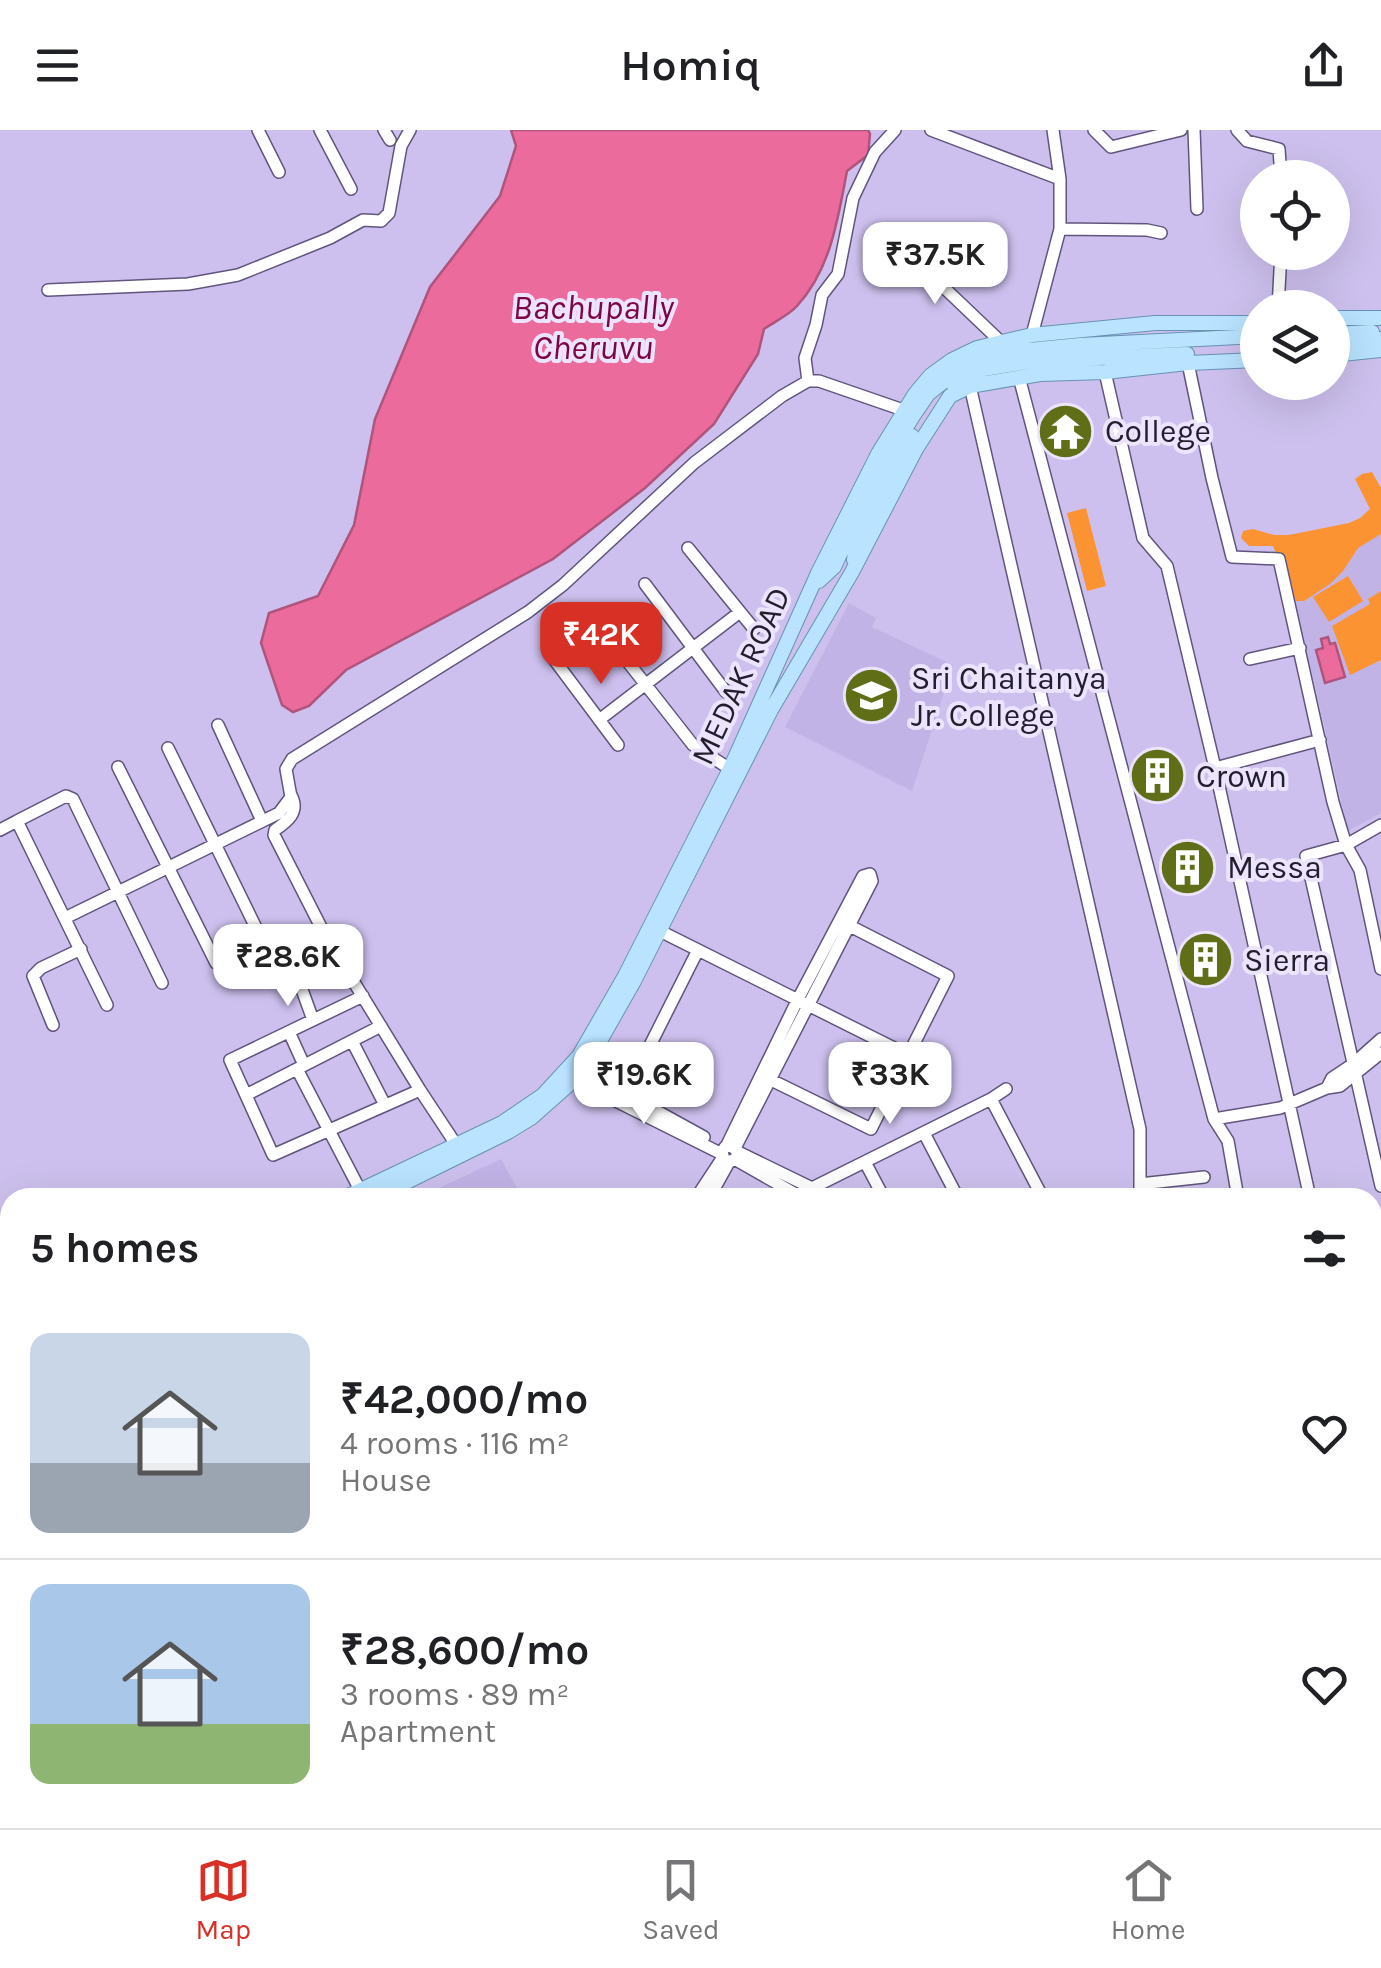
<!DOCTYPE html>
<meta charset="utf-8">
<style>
:root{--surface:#fff;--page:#f6f6f6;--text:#202124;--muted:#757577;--line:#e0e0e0;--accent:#d93025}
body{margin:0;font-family:Karla,sans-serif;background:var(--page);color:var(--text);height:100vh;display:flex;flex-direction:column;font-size:38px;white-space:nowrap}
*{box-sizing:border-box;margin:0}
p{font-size:32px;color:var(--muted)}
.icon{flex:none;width:55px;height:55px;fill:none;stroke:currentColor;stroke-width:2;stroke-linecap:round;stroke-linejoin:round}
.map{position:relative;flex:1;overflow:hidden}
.sheet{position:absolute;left:0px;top:1058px;width:1382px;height:642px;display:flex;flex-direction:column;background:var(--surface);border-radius:30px 30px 0 0;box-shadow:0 10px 40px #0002}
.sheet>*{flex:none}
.buttons{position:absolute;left:1240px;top:30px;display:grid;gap:20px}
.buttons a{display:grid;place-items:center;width:110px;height:110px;border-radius:50%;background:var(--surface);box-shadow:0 10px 40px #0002;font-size:50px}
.price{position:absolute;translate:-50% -85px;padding:0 22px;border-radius:20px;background:#fff;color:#222;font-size:32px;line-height:65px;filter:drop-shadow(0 2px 5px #0008)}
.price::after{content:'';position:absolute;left:50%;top:60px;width:30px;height:22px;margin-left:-15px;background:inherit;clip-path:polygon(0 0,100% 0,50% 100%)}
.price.current{background:var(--accent);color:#fff}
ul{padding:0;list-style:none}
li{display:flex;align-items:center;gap:30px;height:250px;padding:0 30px}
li+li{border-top:2px solid var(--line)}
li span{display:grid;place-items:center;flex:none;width:280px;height:200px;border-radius:20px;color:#555}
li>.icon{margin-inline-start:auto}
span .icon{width:120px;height:120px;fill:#fffc;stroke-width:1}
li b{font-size:42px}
h2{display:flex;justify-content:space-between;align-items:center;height:120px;padding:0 30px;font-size:42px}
header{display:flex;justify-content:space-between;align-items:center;height:130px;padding:0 30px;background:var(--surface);font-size:45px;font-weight:600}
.tabs{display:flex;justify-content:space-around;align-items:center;height:140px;border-top:2px solid var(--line);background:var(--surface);font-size:28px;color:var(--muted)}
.tabs a{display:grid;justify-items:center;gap:5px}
.tabs .current{color:var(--accent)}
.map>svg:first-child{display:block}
</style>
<header><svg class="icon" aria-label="menu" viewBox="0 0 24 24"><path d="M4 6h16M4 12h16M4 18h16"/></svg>Homiq<svg class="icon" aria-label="share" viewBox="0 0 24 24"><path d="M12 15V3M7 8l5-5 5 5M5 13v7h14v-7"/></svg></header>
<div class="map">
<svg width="1381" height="1698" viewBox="0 0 1381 1698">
<rect width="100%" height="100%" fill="#cdc0ee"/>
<path fill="#c2b3e6" d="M1381,390V683L1348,701L1316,560L1279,413Z
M849,473L876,488L872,497L953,535L912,661L785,597Z
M501,1029L522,1067H420Z
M10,1266V1690H207V1698H0V1270Z"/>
<path fill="#fc9332" d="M1372,342L1381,358V404L1358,418L1343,441L1330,454L1304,471H1296L1273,416H1249L1241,408L1243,401L1253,399L1274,405H1289L1349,393L1360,388L1370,379L1355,349L1362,344Z
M1086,378L1106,456L1087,461L1067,383Z
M1348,446L1363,471L1329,492L1313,467Z
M1381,461V530L1350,545L1332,496L1370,474L1368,469Z
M0,1402L10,1422V1596L0,1602Z"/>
<path fill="#eb6b9d" stroke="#af547c" stroke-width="2.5" d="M511,0H868L870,4L868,25L847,41C838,88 831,139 797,176C789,185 774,192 764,199L758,224L714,294L645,358L553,429L346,540L309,576L293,582L282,575L261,513L269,483L318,466L354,395L375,289L430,157L500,66L516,16Z
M1328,507L1330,514L1335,513L1345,547L1325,553L1316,520L1323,518L1321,509Z"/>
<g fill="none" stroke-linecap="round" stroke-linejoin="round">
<defs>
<path id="minor" d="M258,0L279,42
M320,0L351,59
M384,0L390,10
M931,0L1060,49
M1094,0L1111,17L1181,0
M1194,0L1197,79
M1237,0L1247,11L1279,19L1281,48
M1060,99L1147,100L1161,103
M875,138L921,143L935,149L1000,211
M48,160L188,154L238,145L330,108L363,90L381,91L389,83L401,16L410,0
M1278,178L1281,122
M1032,205L1060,99V49L1053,0
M1188,233L1212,348L1232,427L1279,429L1333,672L1346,715L1360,740L1381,839
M1105,242L1143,408L1167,436L1215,638L1310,1068
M1019,247L1214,989L1228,1011L1238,1068
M808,251L805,228L816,195L822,165L838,144L853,68L875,22L895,0
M970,256L1140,999V1068
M688,418L754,499
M645,454L726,562
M595,490L693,615L730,639
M550,524L618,615
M1250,529L1300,518
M599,590L740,482
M218,595L262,691
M168,618L262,810
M118,637L216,833
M1215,638L1320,610
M291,665C300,682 288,691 275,700L274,705L325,805L420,960L457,1016
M17,691L66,666L73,669L162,853
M1381,695L1346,715L1306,726L1381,1056
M0,700L17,691L107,875
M65,788L279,683L291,667L286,639L292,629L528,482L563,455L694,333L782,266L808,251H819L906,281
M660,801L698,820
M300,852L344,835
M363,866L230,930L273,1025L420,960
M313,890L287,818L325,805
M53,895L33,846L41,838L81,819
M289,902L304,935
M352,911L385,975
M297,939L360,1060
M579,943L626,964L704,1007
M765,947L871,999L948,846L844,793
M574,950L722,1024
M1327,958L1332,948L1353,934L1381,909
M246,965L381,896
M991,969L1043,1068
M621,973L698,820L908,925
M1214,989L1280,978L1327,958L1340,956L1381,923
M924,1003L958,1068
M726,1017L797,871L863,746L870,744L872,751L735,1018
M738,1022L812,1058
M736,1030L801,1067
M865,1032L884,1068
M1140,1054L1204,1047
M696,1068L723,1027
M709,1068L729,1032L737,1028V1020L730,1016L725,1017L722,1022L724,1029L729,1032
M800,1068L812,1058L991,969L1006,959
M1372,1138H1381
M1372,1210H1381
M1372,1620L1381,1619
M331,1690L335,1698
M376,1690L380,1698
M390,1690L393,1698
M463,1690L467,1698
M530,1690L534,1698
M600,1690L603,1698
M669,1690L672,1698
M734,1690L738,1698
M801,1690L805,1698
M872,1690L876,1698
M939,1690L942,1698
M1000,1690L1004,1698
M1064,1690L1067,1698
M1118,1690L1122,1698
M1242,1690L1245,1698
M212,1698L213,1690
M277,1698L294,1690
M821,1698L836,1690
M1206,1698L1221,1690"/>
<path id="major" d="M1332,188H1381
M1332,204L1372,202
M1332,216L1381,209
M1332,225L1381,220
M954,256L984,239L1032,231L1187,224
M854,430L856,413L912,306
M819,451L834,437L876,346L913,286L928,264L953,244L978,230L1018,221L1081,215L1258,206
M344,1068L502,993L543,965L579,926L625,846L730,639L818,443L878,324L915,264L930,246L952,230L977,218L1032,205L1155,193H1258
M374,1068L508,1002L531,988L574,950L588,932L634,851L771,580L852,442L916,319L950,266L970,256L1040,244L1105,242L1188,233L1258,230
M0,1231L10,1226
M0,1243L10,1238"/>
</defs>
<use href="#minor" stroke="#61557d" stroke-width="14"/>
<use href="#major" stroke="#6792b6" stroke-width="16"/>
<use href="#minor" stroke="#fff" stroke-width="11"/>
<use href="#major" stroke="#b9e3ff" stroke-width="14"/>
</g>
<defs>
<symbol id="temple-disc" viewBox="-11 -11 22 22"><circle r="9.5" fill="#616e18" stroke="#ebe4fc"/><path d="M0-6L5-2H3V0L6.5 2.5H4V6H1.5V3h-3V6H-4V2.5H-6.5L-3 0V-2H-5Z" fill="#fff"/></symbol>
<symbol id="university-disc" viewBox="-11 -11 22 22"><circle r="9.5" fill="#616e18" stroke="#ebe4fc"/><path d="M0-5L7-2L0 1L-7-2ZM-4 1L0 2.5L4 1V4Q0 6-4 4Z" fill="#fff"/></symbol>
<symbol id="building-disc" viewBox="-11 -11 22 22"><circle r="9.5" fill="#616e18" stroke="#ebe4fc"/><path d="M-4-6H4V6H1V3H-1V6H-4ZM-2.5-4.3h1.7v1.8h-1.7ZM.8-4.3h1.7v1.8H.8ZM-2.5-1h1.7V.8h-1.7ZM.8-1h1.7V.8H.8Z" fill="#fff"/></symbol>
</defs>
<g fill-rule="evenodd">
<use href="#temple-disc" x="1034" y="270" width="63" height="63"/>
<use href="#university-disc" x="840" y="534" width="63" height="63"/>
<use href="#building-disc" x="1126" y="614" width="63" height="63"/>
<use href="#building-disc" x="1156" y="706" width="63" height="63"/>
<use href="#building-disc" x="1174" y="798" width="63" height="63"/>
</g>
<g text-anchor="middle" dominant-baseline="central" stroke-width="8" stroke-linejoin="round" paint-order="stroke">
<g font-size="32" fill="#231e2f" stroke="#ebe4fc" text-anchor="start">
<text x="1105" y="301">College</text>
<text x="911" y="548">Sri Chaitanya<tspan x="911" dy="37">Jr. College</tspan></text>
<text x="1196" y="646">Crown</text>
<text x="1227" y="737">Messa</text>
<text x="1244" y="830">Sierra</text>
</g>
<g font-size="32" fill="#231e2f" stroke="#ebe4fc">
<text transform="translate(741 546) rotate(-65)">MEDAK ROAD</text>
</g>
<g font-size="35" font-style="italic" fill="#7f0445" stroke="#ebe4fc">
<text x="593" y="177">Bachupally<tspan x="593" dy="40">Cheruvu</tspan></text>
</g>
</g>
</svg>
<div class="buttons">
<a><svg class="icon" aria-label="locate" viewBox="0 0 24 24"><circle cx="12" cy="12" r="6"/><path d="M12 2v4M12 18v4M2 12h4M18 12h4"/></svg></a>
<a><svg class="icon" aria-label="layers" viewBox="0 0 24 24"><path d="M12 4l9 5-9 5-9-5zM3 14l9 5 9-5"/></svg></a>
</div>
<b class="price" style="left:935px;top:177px">₹37.5K</b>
<b class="price current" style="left:601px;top:557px">₹42K</b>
<b class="price" style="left:288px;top:879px">₹28.6K</b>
<b class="price" style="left:644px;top:997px">₹19.6K</b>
<b class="price" style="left:890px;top:997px">₹33K</b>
<section class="sheet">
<h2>5 homes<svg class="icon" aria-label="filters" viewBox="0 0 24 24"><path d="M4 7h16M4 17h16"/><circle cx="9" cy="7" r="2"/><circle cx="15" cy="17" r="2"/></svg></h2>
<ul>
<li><span style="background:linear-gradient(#c9d6e8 65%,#9aa5b1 0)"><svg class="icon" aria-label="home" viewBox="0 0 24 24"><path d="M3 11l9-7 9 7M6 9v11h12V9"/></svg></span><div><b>₹42,000/mo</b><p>4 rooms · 116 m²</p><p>House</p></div><svg class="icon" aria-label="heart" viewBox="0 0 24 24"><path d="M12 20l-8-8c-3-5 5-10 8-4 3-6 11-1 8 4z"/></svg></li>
<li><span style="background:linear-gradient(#a9c7e8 70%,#8fb573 0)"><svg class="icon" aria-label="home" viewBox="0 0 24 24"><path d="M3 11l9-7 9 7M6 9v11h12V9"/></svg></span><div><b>₹28,600/mo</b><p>3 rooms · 89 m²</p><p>Apartment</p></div><svg class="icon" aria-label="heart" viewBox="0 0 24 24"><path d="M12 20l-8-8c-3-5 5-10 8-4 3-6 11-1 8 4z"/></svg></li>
</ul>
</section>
</div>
<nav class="tabs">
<a class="current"><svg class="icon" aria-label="map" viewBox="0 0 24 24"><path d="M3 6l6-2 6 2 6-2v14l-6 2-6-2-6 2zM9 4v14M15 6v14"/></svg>Map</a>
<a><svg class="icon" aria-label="saved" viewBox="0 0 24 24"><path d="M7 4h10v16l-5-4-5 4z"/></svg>Saved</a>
<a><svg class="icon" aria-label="home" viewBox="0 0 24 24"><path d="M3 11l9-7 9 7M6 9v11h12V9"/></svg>Home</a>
</nav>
